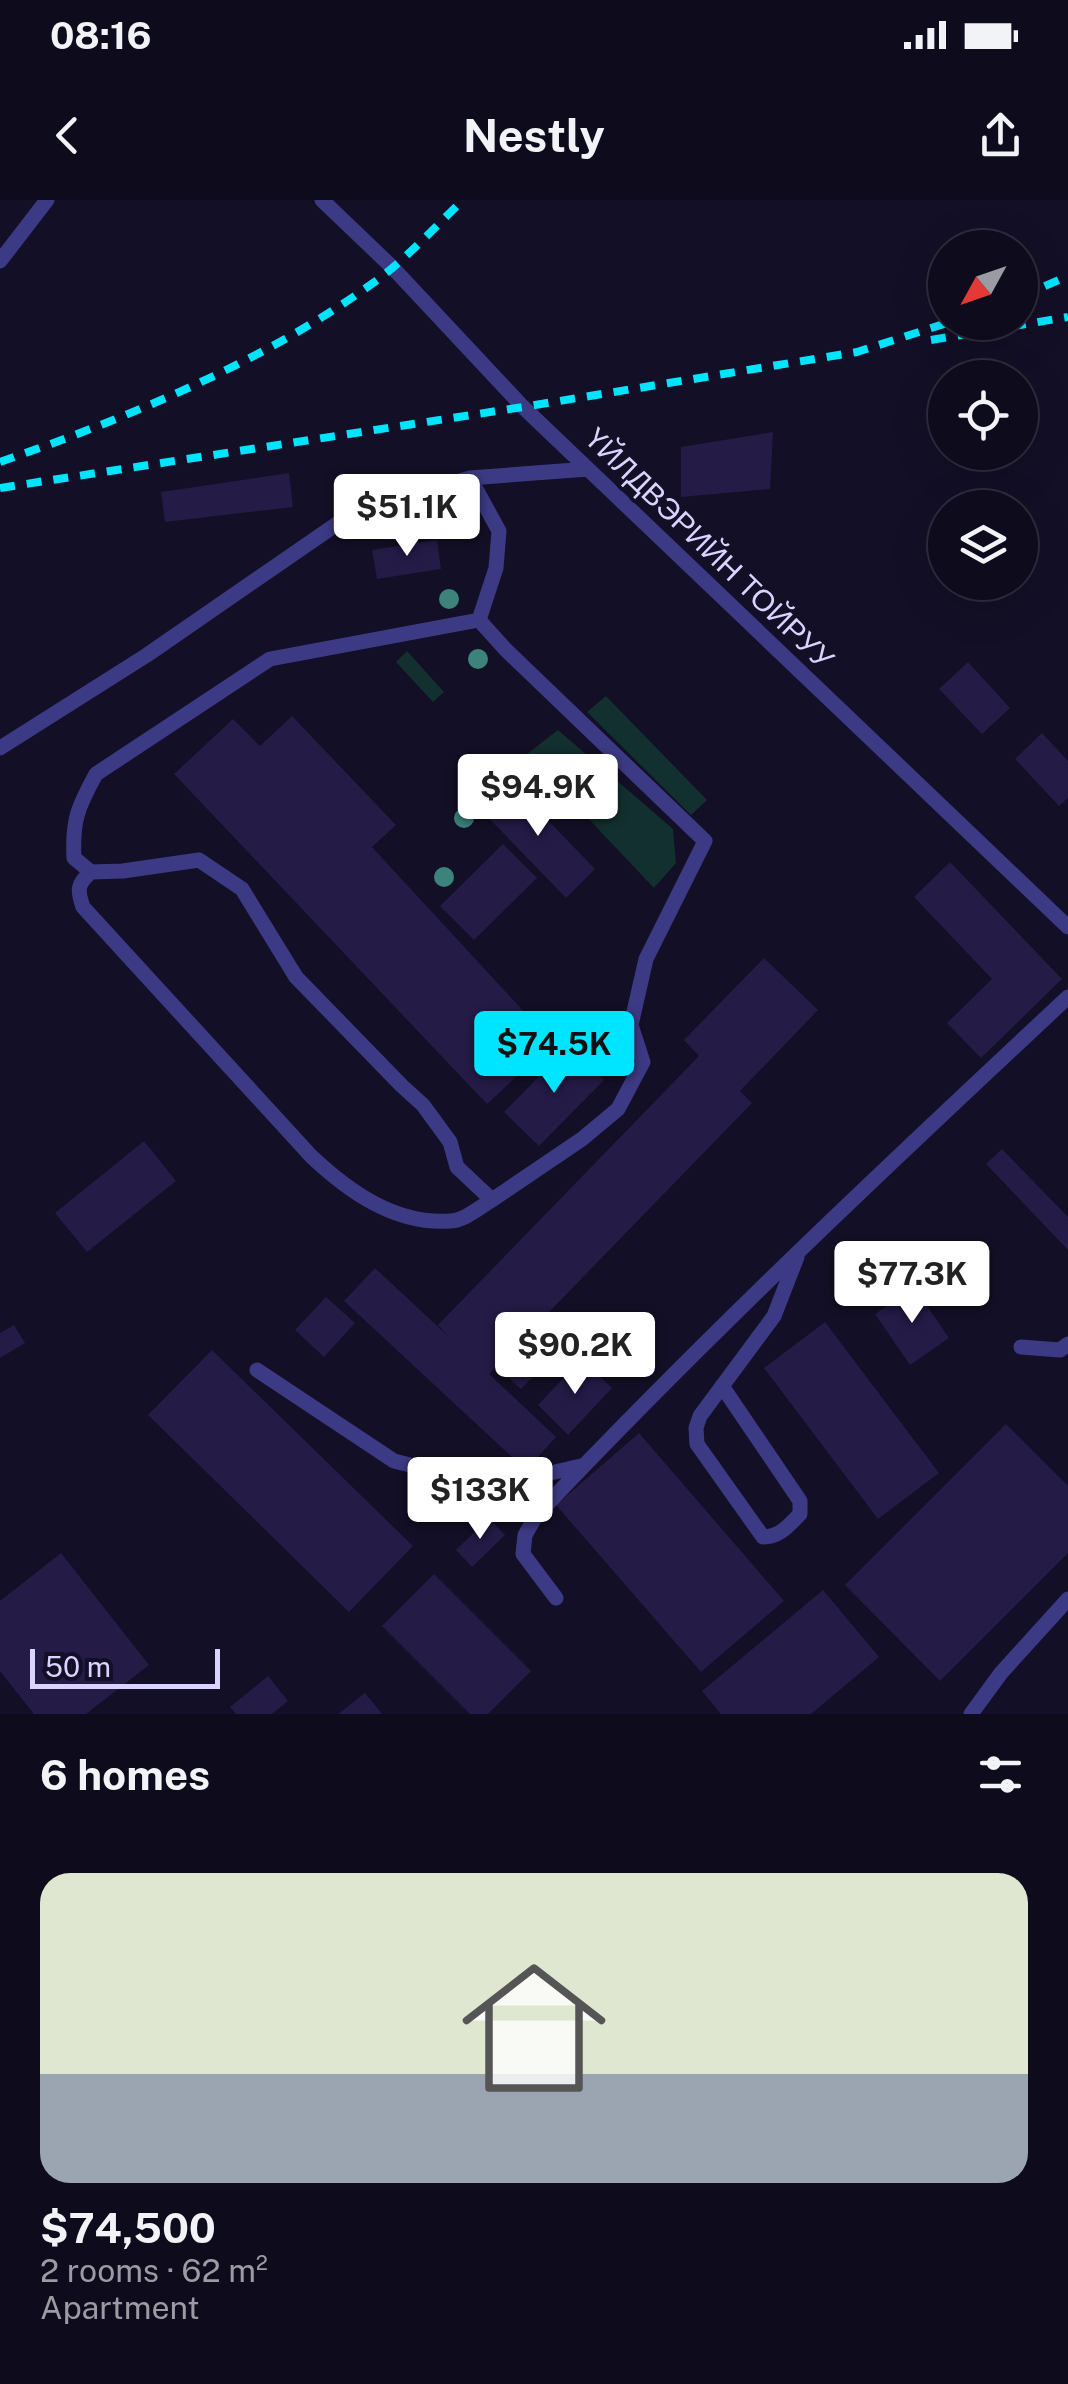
<!DOCTYPE html>
<meta charset="utf-8">
<style>
:root{--surface:#0e0b1c;--page:#1c1929;--text:#f1f3f6;--muted:#9b9ba3;--line:#2e2b3b;--accent:#00e5ff}
body{margin:0;font-family:"Public Sans",sans-serif;background:var(--page);color:var(--text);height:100vh;display:flex;flex-direction:column;font-size:38px;white-space:nowrap}
*{box-sizing:border-box;margin:0}
p{font-size:32px;color:var(--muted)}
.icon{flex:none;width:55px;height:55px;fill:none;stroke:currentColor;stroke-width:2;stroke-linecap:round;stroke-linejoin:round}
.map{position:relative;height:1514px;overflow:hidden}
.drawer{display:flex;flex-direction:column;background:var(--surface);flex:1}
.drawer>*{flex:none}
.needle{width:65px;rotate:230deg}
.controls{position:absolute;left:928px;top:30px;display:grid;gap:20px}
.controls a{display:grid;place-items:center;width:110px;height:110px;border-radius:50%;background:var(--surface);box-shadow:0 10px 40px #0002,0 0 0 2px var(--line);font-size:50px}
.scale{position:absolute;left:30px;bottom:25px;width:190px;box-sizing:border-box;padding-left:10px;border:5px solid #d9d4ff;border-top:0;font-size:28px;line-height:35px;white-space:nowrap;color:#d9d4ff;-webkit-text-stroke:8px #130f26;paint-order:stroke}
.price{position:absolute;translate:-50% -85px;padding:0 22px;border-radius:10px;background:#fff;color:#222;font-size:32px;line-height:65px;filter:drop-shadow(0 2px 5px #0008)}
.price::after{content:'';position:absolute;left:50%;top:60px;width:30px;height:22px;margin-left:-15px;background:inherit;clip-path:polygon(0 0,100% 0,50% 100%)}
.price.selected{background:var(--accent);color:#111}
ul{padding:0;list-style:none}
li{display:grid;align-content:center;gap:20px;height:530px;padding:0 40px}
li span{display:grid;place-items:center;height:310px;border-radius:30px;color:#555}
li>.icon{margin-inline-start:auto}
span .icon{width:180px;height:180px;fill:#fffc;stroke-width:1}
li b{font-size:42px}
h2{display:flex;justify-content:space-between;align-items:center;height:120px;padding:0 40px;font-size:42px}
.status{display:flex;justify-content:space-between;align-items:center;height:70px;padding:0 50px;background:var(--surface);direction:ltr}
.status svg{height:28px;fill:currentColor}
header{display:flex;justify-content:space-between;align-items:center;height:130px;padding:0 40px;background:var(--surface);font-size:45px;font-weight:700}
.map>svg:first-child{display:block}
</style>
<div class="status"><b>08:16</b><svg viewBox="0 0 49 12"><path d="M0 12V9h3v3zM5 12V6h3v6zM10 12V3h3v9zM15 12V0h3v12zM26 1h20v11H26zM47 4h2v5h-2z"/></svg></div>
<header><svg class="icon" aria-label="back" viewBox="0 0 24 24"><path d="M15 5l-7 7 7 7"/></svg>Nestly<svg class="icon" aria-label="share" viewBox="0 0 24 24"><path d="M12 15V3M7 8l5-5 5 5M5 13v7h14v-7"/></svg></header>
<div class="map">
<svg width="1068" height="1514" viewBox="0 0 1068 1514">
<rect width="100%" height="100%" fill="#130f26"/>
<path fill="#12302f" d="M407,451L444,492L433,502L396,462Z
M606,496L707,600L691,615L587,512Z
M558,530L673,629L676,663L654,688L527,554Z"/>
<path fill="#241b47" d="M773,232L770,289L681,297V247Z
M289,273L293,307L165,322L161,292Z
M437,340L441,369L377,379L372,350Z
M968,462L1010,508L982,534L939,489Z
M292,516L396,625L372,647L553,843L487,904L174,574L233,519L260,546Z
M1042,533L1068,561V598L1059,606L1015,559Z
M510,581L595,669L566,698L480,609Z
M503,644L537,678L474,740L440,706Z
M950,662L1062,779L981,858L947,823L992,779L914,697Z
M764,758L818,810L740,891L752,903L489,1174L556,1237L526,1270L344,1101L375,1068L449,1137L438,1125L699,856L684,840Z
M569,846L604,880L539,946L504,912Z
M144,941L176,981L87,1052L55,1013Z
M1002,949L1068,1017V1050L986,964Z
M914,1087L949,1138L910,1165L875,1114Z
M326,1097L355,1123L324,1157L295,1130Z
M825,1122L939,1273L878,1319L764,1168Z
M14,1125L25,1143L0,1158V1133Z
M541,1128L561,1147L521,1189L501,1171Z
M212,1150L413,1346L349,1412L148,1215Z
M581,1159L612,1188L568,1235L538,1205Z
M1006,1224L1068,1286V1353L940,1481L845,1385Z
M639,1233L784,1401L701,1472L556,1305Z
M489,1318L505,1335L472,1367L456,1350Z
M61,1353L149,1465L86,1514H34L0,1471V1401Z
M434,1374L531,1471L488,1514H470L382,1426Z
M823,1390L879,1457L811,1514H721L702,1491Z
M268,1476L288,1501L272,1514H236L230,1507Z
M365,1493L382,1514H338Z"/>
<g fill="none" stroke-linecap="round" stroke-linejoin="round">
<path stroke="#3d3a85" stroke-width="15" d="M322,0L392,67L523,207L1068,727
M0,61L47,0
M470,278L499,331L496,368L479,420
M479,420L506,450L705,641L646,759L631,825L643,862L618,909L582,939L492,1000L457,967L450,942L423,905L402,886L296,777L242,689L199,660L123,671L91,672L74,658C72,620 78,607 96,574L270,459Z
M0,548L147,455L357,310L470,278L588,269
M91,672C77,684 77,690 83,707L311,956C348,991 395,1025 450,1021C464,1021 480,1007 492,1000
M1021,1147L1060,1150L1068,1144
M257,1170L394,1261L470,1280L524,1279L581,1266
M722,1186L800,1301V1314C789,1325 780,1337 763,1337L697,1244L696,1228L700,1216L774,1116L797,1057
M556,1398L523,1354L525,1335L536,1316C706,1136 887,966 1068,797
M971,1514L1001,1473L1068,1399"/>
<path stroke="#00e5ff" stroke-width="8" stroke-dasharray="15 12" stroke-linecap="butt" d="M1020,97L1068,76
M931,140L1068,117
M0,262C127,218 264,162 373,83C403,62 436,26 463,0
M0,288L523,207L857,152L950,122"/>
</g>
<g fill="#3d827b">
<circle cx="449" cy="399" r="10"/>
<circle cx="478" cy="459" r="10"/>
<circle cx="464" cy="618" r="10"/>
<circle cx="444" cy="677" r="10"/>
</g>
<g text-anchor="middle" dominant-baseline="central" stroke-width="8" stroke-linejoin="round" paint-order="stroke">
<g font-size="30" fill="#d9d4ff" stroke="#130f26">
<text transform="translate(710 348) rotate(44)">ҮЙЛДВЭРИЙН ТОЙРУУ</text>
</g>
</g>
</svg>
<div class="controls">
<a><svg class="needle" viewBox="-14 -14 28 28"><path d="M0-13l5 13h-10z" fill="#e53935"/><path d="M0 13l5-13h-10z" fill="#9b9ba3"/></svg></a>
<a><svg class="icon" aria-label="locate" viewBox="0 0 24 24"><circle cx="12" cy="12" r="6"/><path d="M12 2v4M12 18v4M2 12h4M18 12h4"/></svg></a>
<a><svg class="icon" aria-label="layers" viewBox="0 0 24 24"><path d="M12 4l9 5-9 5-9-5zM3 14l9 5 9-5"/></svg></a>
</div>
<div class="scale">50 m</div>
<b class="price" style="left:407px;top:359px">$51.1K</b>
<b class="price" style="left:538px;top:639px">$94.9K</b>
<b class="price selected" style="left:554px;top:896px">$74.5K</b>
<b class="price" style="left:912px;top:1126px">$77.3K</b>
<b class="price" style="left:575px;top:1197px">$90.2K</b>
<b class="price" style="left:480px;top:1342px">$133K</b>
</div>
<section class="drawer">
<h2>6 homes<svg class="icon" aria-label="filters" viewBox="0 0 24 24"><path d="M4 7h16M4 17h16"/><circle cx="9" cy="7" r="2"/><circle cx="15" cy="17" r="2"/></svg></h2>
<ul>
<li><span style="background:linear-gradient(#dfe7d0 65%,#9aa5b1 0)"><svg class="icon" aria-label="home" viewBox="0 0 24 24"><path d="M3 11l9-7 9 7M6 9v11h12V9"/></svg></span><div><b>$74,500</b><p>2 rooms · 62 m²</p><p>Apartment</p></div></li>
</ul>
</section>
